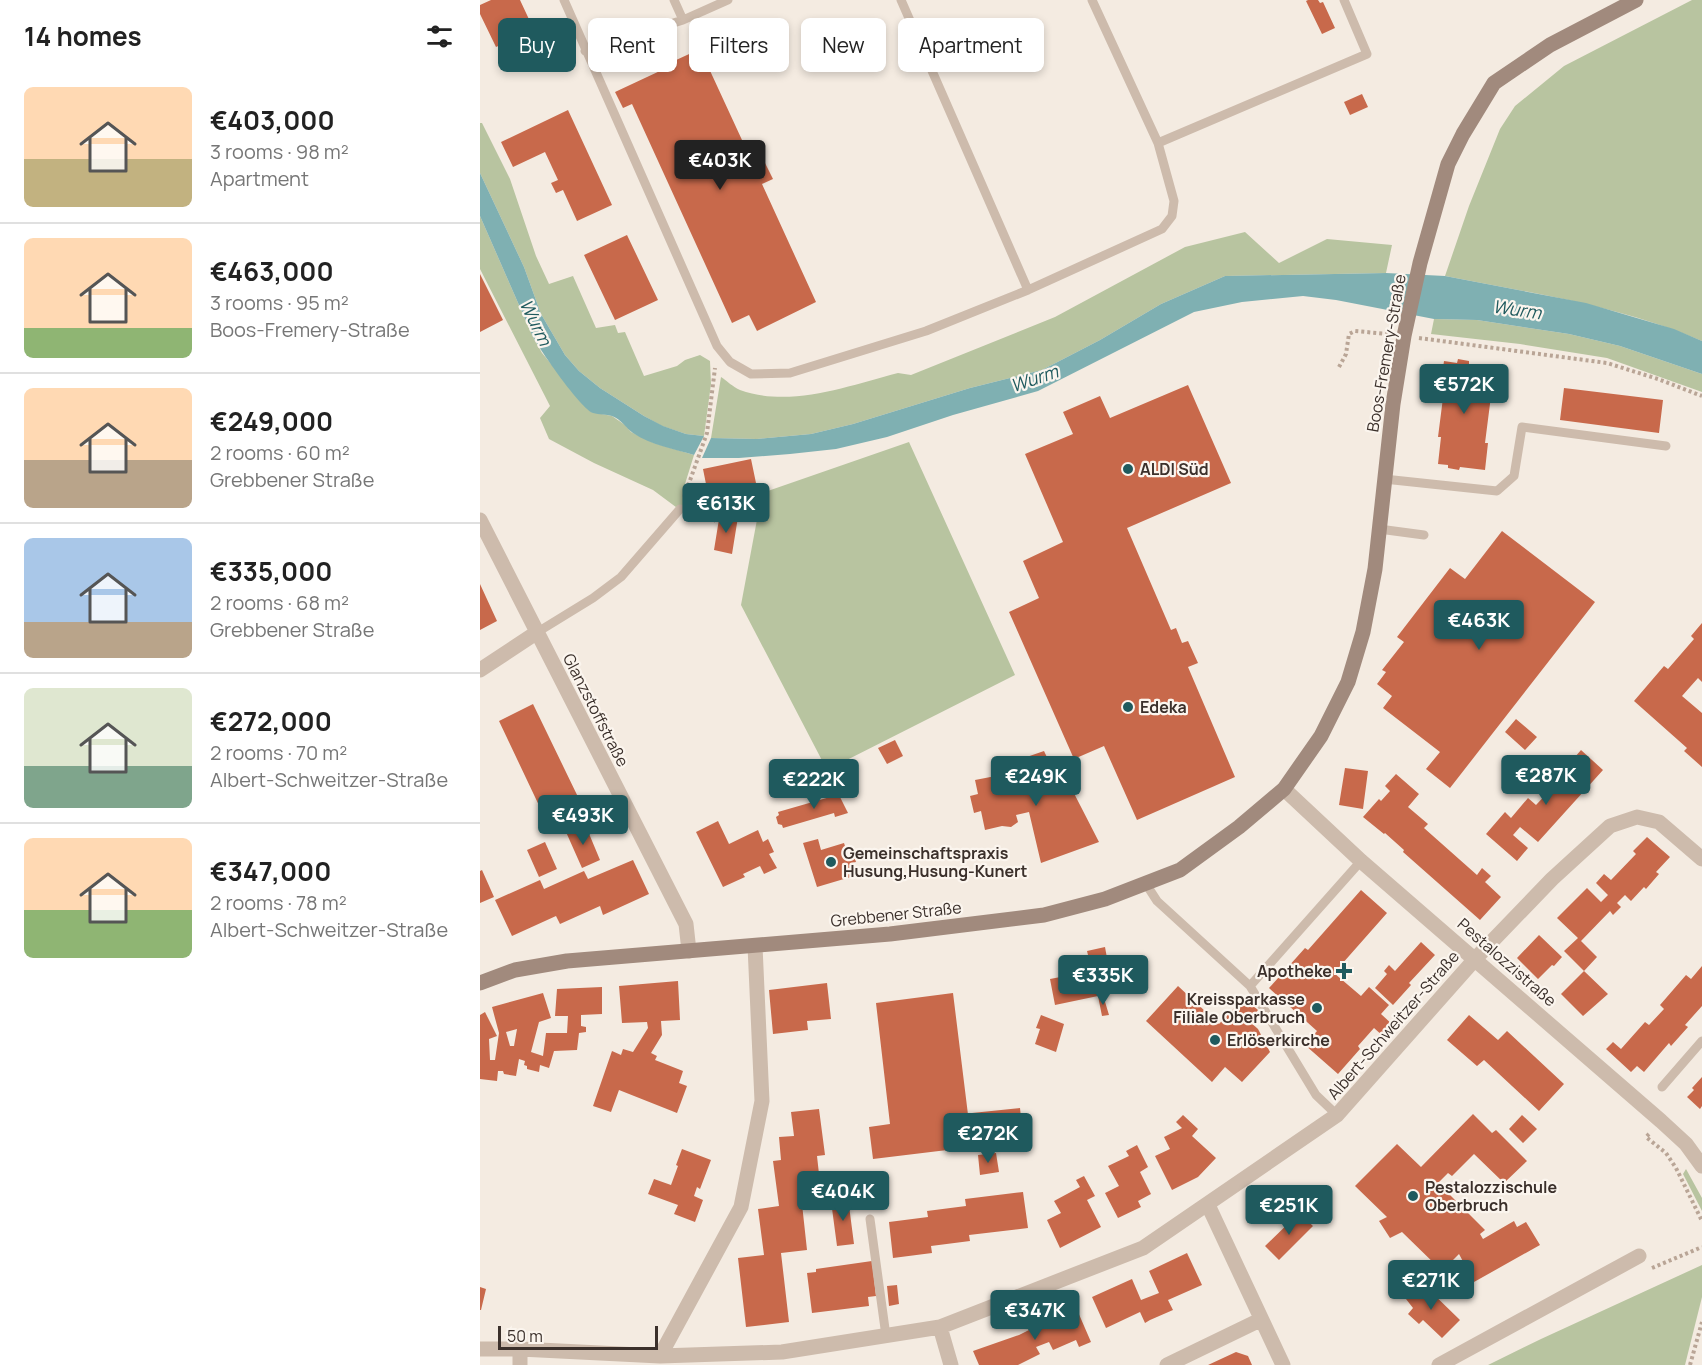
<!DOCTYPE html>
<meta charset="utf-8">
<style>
:root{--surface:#fff;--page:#f6f6f6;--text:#222;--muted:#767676;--line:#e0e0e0;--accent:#1f5a5e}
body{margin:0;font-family:Manrope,sans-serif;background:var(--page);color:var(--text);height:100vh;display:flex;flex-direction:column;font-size:22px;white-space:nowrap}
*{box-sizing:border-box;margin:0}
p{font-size:20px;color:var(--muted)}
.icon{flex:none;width:33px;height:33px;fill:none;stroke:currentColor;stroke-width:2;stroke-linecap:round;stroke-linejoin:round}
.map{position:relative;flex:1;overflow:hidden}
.sheet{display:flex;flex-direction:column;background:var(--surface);width:480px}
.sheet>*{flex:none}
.top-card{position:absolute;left:18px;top:18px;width:570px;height:54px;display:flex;gap:12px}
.scale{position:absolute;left:18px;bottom:15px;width:160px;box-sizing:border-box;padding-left:6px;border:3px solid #3b302b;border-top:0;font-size:16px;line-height:21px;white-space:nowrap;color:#3b302b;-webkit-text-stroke:4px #fbf5ee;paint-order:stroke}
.price{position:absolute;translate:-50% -51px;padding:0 14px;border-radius:6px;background:var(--accent);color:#fff;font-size:20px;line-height:39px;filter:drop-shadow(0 2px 3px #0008)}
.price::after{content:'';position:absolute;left:50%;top:36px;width:18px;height:14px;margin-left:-9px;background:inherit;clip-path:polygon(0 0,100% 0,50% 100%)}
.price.active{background:#222;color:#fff}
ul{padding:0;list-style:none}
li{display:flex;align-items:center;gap:18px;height:150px;padding:0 24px}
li+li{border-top:2px solid var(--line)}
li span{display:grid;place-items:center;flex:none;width:168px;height:120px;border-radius:9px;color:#555}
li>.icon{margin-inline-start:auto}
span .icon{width:72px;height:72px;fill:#fffc;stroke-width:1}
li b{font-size:26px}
h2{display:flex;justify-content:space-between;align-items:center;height:72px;padding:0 24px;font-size:26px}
.chip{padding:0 21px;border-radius:9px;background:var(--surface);box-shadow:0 3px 9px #0003;font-size:21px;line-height:54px}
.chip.active{background:var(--accent);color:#fff}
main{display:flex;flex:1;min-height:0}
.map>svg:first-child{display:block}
</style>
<main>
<section class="sheet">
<h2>14 homes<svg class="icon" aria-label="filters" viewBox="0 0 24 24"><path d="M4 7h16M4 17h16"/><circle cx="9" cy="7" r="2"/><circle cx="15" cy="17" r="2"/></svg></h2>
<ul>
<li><span style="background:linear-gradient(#ffd9b3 60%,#c2b280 0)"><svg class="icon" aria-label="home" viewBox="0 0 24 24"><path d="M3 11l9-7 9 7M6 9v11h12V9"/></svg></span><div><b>€403,000</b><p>3 rooms · 98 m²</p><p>Apartment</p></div></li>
<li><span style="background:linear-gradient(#ffd9b3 75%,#8fb573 0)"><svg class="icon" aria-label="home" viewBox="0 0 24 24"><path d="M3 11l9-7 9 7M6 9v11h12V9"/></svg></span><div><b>€463,000</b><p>3 rooms · 95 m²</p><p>Boos-Fremery-Straße</p></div></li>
<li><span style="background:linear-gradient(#ffd9b3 60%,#b9a48a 0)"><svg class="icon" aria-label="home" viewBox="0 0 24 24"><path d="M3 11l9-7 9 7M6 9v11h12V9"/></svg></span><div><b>€249,000</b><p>2 rooms · 60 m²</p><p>Grebbener Straße</p></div></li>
<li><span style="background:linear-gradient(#a9c7e8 70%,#b9a48a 0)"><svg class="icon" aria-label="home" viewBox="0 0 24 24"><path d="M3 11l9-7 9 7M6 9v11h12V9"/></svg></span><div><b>€335,000</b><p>2 rooms · 68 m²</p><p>Grebbener Straße</p></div></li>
<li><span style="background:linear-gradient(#dfe7d0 65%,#7fa58c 0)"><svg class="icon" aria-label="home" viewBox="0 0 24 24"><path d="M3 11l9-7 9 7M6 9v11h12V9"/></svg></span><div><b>€272,000</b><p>2 rooms · 70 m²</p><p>Albert-Schweitzer-Straße</p></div></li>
<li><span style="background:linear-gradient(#ffd9b3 60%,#8fb573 0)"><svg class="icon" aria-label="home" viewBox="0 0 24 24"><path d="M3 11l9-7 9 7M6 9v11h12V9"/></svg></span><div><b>€347,000</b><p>2 rooms · 78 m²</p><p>Albert-Schweitzer-Straße</p></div></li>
</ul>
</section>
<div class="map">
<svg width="1222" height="1365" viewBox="0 0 1222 1365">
<rect width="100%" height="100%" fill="#f4ebe1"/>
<path fill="#b8c4a0" d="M1212,0H1222V341C1140,306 1052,293 965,276L989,206L1020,129L1035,106L1084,66Z
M0,123H2L30,179L56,256L69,284L93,276L116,328L135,325L138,333L145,332L164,376L197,366L205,360L220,355L230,361L231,384L224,436L206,434L182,426L164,416L120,388L99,371L85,355L61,314L44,267L0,173Z
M0,216L53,337L62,353L111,412L132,416L145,425L151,432L174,443L214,455L205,484L208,516L173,490L114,463L69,439L60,418L70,406L0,269Z
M765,232L799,263L847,239L912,245L906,273L745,276L681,304L620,340L562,370L490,388L373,424L331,434L277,439L231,438L241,377C247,381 253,387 260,390C311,408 368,386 418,373L431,375L575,317L705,247Z
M954,319L997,320L1089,334L1140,346L1222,374V392L1127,358L1040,344L951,334Z
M429,442L535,675L347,770L261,605L282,493Z
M1206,1169L1222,1198V1211L1203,1174Z
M1222,1265V1297L1205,1365H1008L1061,1339Z"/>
<path fill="#7fb0b2" d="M0,173L44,267L61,314L85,355L99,371L120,388L164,416L183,426L206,434L224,436L214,455C194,449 171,445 153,433C146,428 141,419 132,416C126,414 119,415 113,413C101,409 60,350 53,337L0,216Z
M906,273L965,276L1106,303L1194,329L1222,341V374L1140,346L1089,334L997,320L954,319L856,300L823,296L762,302L714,312L558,391L473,415L407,437L356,449L310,454L259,458H222L231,438L277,439L331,434L373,424L490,388L562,370L620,340L681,304L745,276Z"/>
<path fill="#c8694b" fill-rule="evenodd" d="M11,0H40L54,30L16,47L0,14V5Z
M828,0H838L840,3L843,2L855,28L842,34L826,1Z
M220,49L268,153L278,149L293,179L282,184L336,302L277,331L269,315L252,323L152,104L143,108L135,92L182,70L181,67Z
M882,94L888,107L870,115L864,102Z
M88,110L132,205L97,221L83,190L76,193L71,183L78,180L65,152L33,167L21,142Z
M147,235L178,300L135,320L104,255Z
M0,274L23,320L0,332Z
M978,359L989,361V364L1011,367L1008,395L1011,396L1005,443H1008L1005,470L980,467L979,470L968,468V465L958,464L961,437H958L964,390H960L964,361L977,363Z
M708,385L751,483L647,528L691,630L696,628L702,643L708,641L718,663L708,667L755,777L657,820L624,746L594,759L529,612L559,598L543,561L583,542L545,454L593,434L583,412L620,396L630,418Z
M1084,388L1183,400L1179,433L1080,420Z
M271,459L276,483L228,494L223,469Z
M240,513L258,517L252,554L234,550Z
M1022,531L1115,602L970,788L946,769L960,752L903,708L912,696L897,684L906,672L902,670L924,642L917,637L970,568L985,579Z
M0,584L17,621L0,630Z
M1222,623V682L1218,678L1202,696L1222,713V767L1204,751L1207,748L1154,701L1184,666L1188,669L1214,639L1211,636Z
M53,704L99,799L64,816L19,721Z
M1036,719L1057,737L1045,750L1025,732Z
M415,740L423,756L407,764L398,748Z
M1101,750L1123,770L1058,842L1040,827L1033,835L1048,848L1037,861L1006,834L1025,812L1031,818L1048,798L1056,805L1072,788L1065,781L1078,767L1083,771Z
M564,751L574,772L581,768L619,842L561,863L549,812L536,815L538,822L531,827L522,826L505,830L501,811L494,813L490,796L498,794L495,780L526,774L527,776L541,773L538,760Z
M865,768L888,771L883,809L859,805Z
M916,774L939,794L928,807L948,824L944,828L997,875L1002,868L1011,876L1005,882L1021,897L1000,920L923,852L924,850L905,833L904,834L883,817L899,799L901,801L910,791L905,786Z
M353,783L368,813L355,817L354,813L303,828L302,825L298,824L296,817L299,815L298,812L350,797L345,787Z
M238,821L249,844L278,830L283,842L288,839L294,852L289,854L297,868L284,874L280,866L263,874L265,877L243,887L216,832Z
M105,824L120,860L102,868L86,832Z
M1167,837L1190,857L1176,872L1179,874L1166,889L1164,887L1151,901L1145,895L1137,903L1141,907L1133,915L1130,911L1101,941L1117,957L1104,971L1084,951L1098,938L1077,918L1107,888L1121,902L1128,895L1116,883L1124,874L1131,880L1156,854L1153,851Z
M338,839L341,850L364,843L368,855L373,853L376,862L370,863L374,876L337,887L323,843Z
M65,842L77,869L59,877L47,850Z
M153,860L169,894L123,915L120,906L80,924L76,916L32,936L15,900L60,880L64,889L104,871L108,879Z
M2,870L14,897L0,903V871Z
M881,890L907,913L854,973L881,996L889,987L909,1005L901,1014L914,1026L904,1037L894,1028L878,1046L880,1049L858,1074L825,1045L837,1031L789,988L825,948L828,950Z
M1059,935L1082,957L1074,966L1072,965L1058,979L1037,958Z
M941,942L955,955L929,983L931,985L913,1005L895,988L907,974L904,971L909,965L915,971Z
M625,947L627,958L615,960L617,969L613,970L618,996L575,1005L570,979L596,974L594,962L609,959L607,951Z
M1222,966V1006L1205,1025L1208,1027L1191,1046L1189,1043L1164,1072L1157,1066L1151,1072L1126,1049L1133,1042L1141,1049L1165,1022L1169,1025L1184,1009L1180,1005L1206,975L1211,979Z
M1104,971L1128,994L1103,1016L1081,994Z
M198,981L200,1020L181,1021L182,1035L171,1053L177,1056L175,1060L203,1071L199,1083L207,1086L197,1113L139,1090L131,1112L113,1106L132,1051L141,1055L143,1049L153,1052L168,1028L167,1022L142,1023L139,986Z
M347,983L351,1019L327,1021L328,1030L293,1034L289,990Z
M698,986L739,1024L764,998L778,1010L769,1021L778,1029L790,1052L762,1082L745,1067L732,1082L666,1021Z
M122,987V1014L101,1015V1026L106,1027V1032L99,1033L97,1050L74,1051L69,1068L60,1065L59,1072L47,1069V1066L44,1065L45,1061L39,1059L36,1076L24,1074L23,1071H18L17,1081L0,1079V1015L5,1012L17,1036L9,1039L10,1060H15L19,1033L12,1007L63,993L71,1018L59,1022L51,1052L63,1056L66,1033H87L88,1016H75L77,989ZM37,1029L34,1046H30L26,1032Z
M473,993L492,1147L393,1159L389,1127L410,1124L396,1003Z
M623,995L629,1015L622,1016L618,996Z
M561,1015L584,1024L576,1052L555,1044L560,1029L556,1028Z
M989,1015L1018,1040L1027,1031L1084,1084L1059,1111L1004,1060L997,1066L967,1040Z
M1222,1077V1106L1220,1109L1207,1097L1214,1090L1212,1088Z
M540,1108L542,1127L495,1132L492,1113Z
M339,1109L345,1155L337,1156L342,1201L322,1204L327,1250L301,1253L309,1322L266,1327L258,1258L284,1255L278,1209L299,1206L293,1161L301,1160L299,1137L314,1136L311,1112Z
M993,1114L1012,1133L1016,1130L1047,1161L1024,1183L994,1154L972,1176L968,1173L958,1183L1005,1230L1000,1234L1003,1239L1034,1221L1037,1227L1046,1222L1060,1245L994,1282L979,1254L962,1271L922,1232L910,1238L899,1221L907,1217L875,1186L917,1144L941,1167Z
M703,1115L718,1129L712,1136L736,1158L718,1177L692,1190L675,1156L690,1149L684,1137L702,1128L696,1122Z
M1042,1115L1057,1129L1043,1143L1029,1129Z
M657,1145L668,1167L660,1172L671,1194L658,1201L661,1207L638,1218L625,1193L639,1186L628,1166L649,1156L646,1151Z
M202,1149L231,1160L220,1189L217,1187L214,1196L223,1200L215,1222L194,1214L198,1205L168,1194L174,1179L191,1185L198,1166L196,1165Z
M516,1153L519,1172L500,1175L498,1155Z
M392,1172L395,1189L367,1193L365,1176Z
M604,1176L615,1196L607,1200L621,1227L580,1248L567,1220L581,1213L574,1201L600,1187L596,1180Z
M543,1192L548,1228L489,1235L490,1241L451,1246L452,1253L413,1258L409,1222L448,1217L447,1211L486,1206L485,1199Z
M368,1198L374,1244L357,1246L351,1201Z
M819,1213L833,1226L799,1260L785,1246Z
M707,1253L722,1285L688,1300L693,1310L670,1320L665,1323L660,1312L626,1328L612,1297L652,1279L661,1300L679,1293L669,1271Z
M392,1261L396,1296L388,1297L389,1306L332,1313L327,1273L336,1272V1269Z
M942,1283L980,1320L962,1338L943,1320L939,1324L928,1314L933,1308L926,1299Z
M417,1285L419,1304L409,1306L407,1286Z
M0,1287L6,1289L1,1310H0Z
M598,1312L611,1342L599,1347L596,1340L573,1350L569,1342L556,1347L560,1354L538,1365H499L493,1351L539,1335L549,1330L547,1327L578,1313L581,1320Z
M756,1352L768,1356L772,1365H728Z"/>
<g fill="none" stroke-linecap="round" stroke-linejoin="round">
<path stroke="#b9a596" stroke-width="4" stroke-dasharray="3 3" stroke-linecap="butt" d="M939,338L1127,363L1178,379L1222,396
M859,367L866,354L869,334L875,331L908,334
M204,497L227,433L235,368
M212,513L235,521
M1169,1134L1166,1137L1186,1153L1196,1168L1222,1221
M1172,1268L1222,1247
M1210,1365L1222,1322"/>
<path stroke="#cdbbac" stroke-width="9" d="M84,0L237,346L250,362L271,374L310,373L446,331L548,290L421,0
M194,0L203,20L248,0
M105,51L203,20
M678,143L887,54L864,0
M548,290L682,229L692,216L694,201L678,143L612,0
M904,479L1017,491L1034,476L1042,427L1186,446
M899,529L944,535
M56,633L113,598L141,577L200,509
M666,884L677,901L770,986L881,861
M770,986L836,1095L857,1115
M1182,1087L1222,1041
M390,1219L406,1336"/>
<path stroke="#cdbbac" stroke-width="15" d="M0,520L206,924L209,951
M0,670L56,633
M804,789L881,861L1181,1121L1206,1144L1222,1166
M728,1205L803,1365
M460,1327L471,1365
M0,1349H40L180,1356L302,1352L460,1327L663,1248L857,1115L996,958L1072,879L1130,826L1157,817L1179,822L1222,859
M180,1356L261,1207L282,1101L275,946
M40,1365V1349
M687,1365L780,1320
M959,1365L1159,1256"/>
<path stroke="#a18a7d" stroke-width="15" d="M0,983L35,970L87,961L410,934L564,915L625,899L700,870L759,827L804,789L841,736L868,682L883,632L895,569L913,404L924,336L940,263L968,164L983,134L1014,83L1070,45L1156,0"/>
</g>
<g fill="#1f5a5e" stroke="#fbf5ee" stroke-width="2">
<circle cx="648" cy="469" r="6"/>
<circle cx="648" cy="707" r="6"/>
<circle cx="351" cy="862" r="6"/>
<path d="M861 962h6v6h6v6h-6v6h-6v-6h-6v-6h6z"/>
<circle cx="837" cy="1008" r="6"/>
<circle cx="735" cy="1040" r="6"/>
<circle cx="933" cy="1196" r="6"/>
</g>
<g text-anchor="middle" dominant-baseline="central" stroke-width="4.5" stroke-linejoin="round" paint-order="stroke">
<g font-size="16" fill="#3b302b" stroke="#fbf5ee">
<text transform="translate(906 353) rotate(-80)">Boos-Fremery-Straße</text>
<text transform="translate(116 710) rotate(63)">Glanzstoffstraße</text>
<text transform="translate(416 914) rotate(-6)">Grebbener Straße</text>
<text transform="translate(1027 962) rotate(41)">Pestalozzistraße</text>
<text transform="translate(913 1025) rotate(-49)">Albert-Schweitzer-Straße</text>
</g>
<g font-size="16" font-weight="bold" fill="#3b302b" stroke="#fbf5ee" text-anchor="start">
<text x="660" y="469">ALDI Süd</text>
<text x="660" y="707">Edeka</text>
<text x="363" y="853">Gemeinschaftspraxis<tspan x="363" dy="18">Husung,Husung-Kunert</tspan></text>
<text x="852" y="971" text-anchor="end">Apotheke</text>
<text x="825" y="999" text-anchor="end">Kreissparkasse<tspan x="825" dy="18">Filiale Oberbruch</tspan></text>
<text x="747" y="1040">Erlöserkirche</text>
<text x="945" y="1187">Pestalozzischule<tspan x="945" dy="18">Oberbruch</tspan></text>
</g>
<g font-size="18" font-style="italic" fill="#1f5a5e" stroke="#fbf5ee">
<text transform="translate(1037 309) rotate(8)">Wurm</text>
<text transform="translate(56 322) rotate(64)">Wurm</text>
<text transform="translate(554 378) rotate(-19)">Wurm</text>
</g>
</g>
</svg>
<div class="scale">50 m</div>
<b class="price active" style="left:240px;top:191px">€403K</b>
<b class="price" style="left:984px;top:415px">€572K</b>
<b class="price" style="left:246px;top:534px">€613K</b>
<b class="price" style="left:999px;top:651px">€463K</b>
<b class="price" style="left:1066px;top:806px">€287K</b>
<b class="price" style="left:556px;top:807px">€249K</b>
<b class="price" style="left:334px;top:810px">€222K</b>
<b class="price" style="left:103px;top:846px">€493K</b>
<b class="price" style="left:623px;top:1006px">€335K</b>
<b class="price" style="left:508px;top:1164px">€272K</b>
<b class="price" style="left:363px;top:1222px">€404K</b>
<b class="price" style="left:809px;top:1236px">€251K</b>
<b class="price" style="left:951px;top:1311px">€271K</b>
<b class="price" style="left:555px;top:1341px">€347K</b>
<div class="top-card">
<a class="chip active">Buy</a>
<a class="chip">Rent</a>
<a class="chip">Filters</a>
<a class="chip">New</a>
<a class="chip">Apartment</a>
</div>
</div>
</main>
